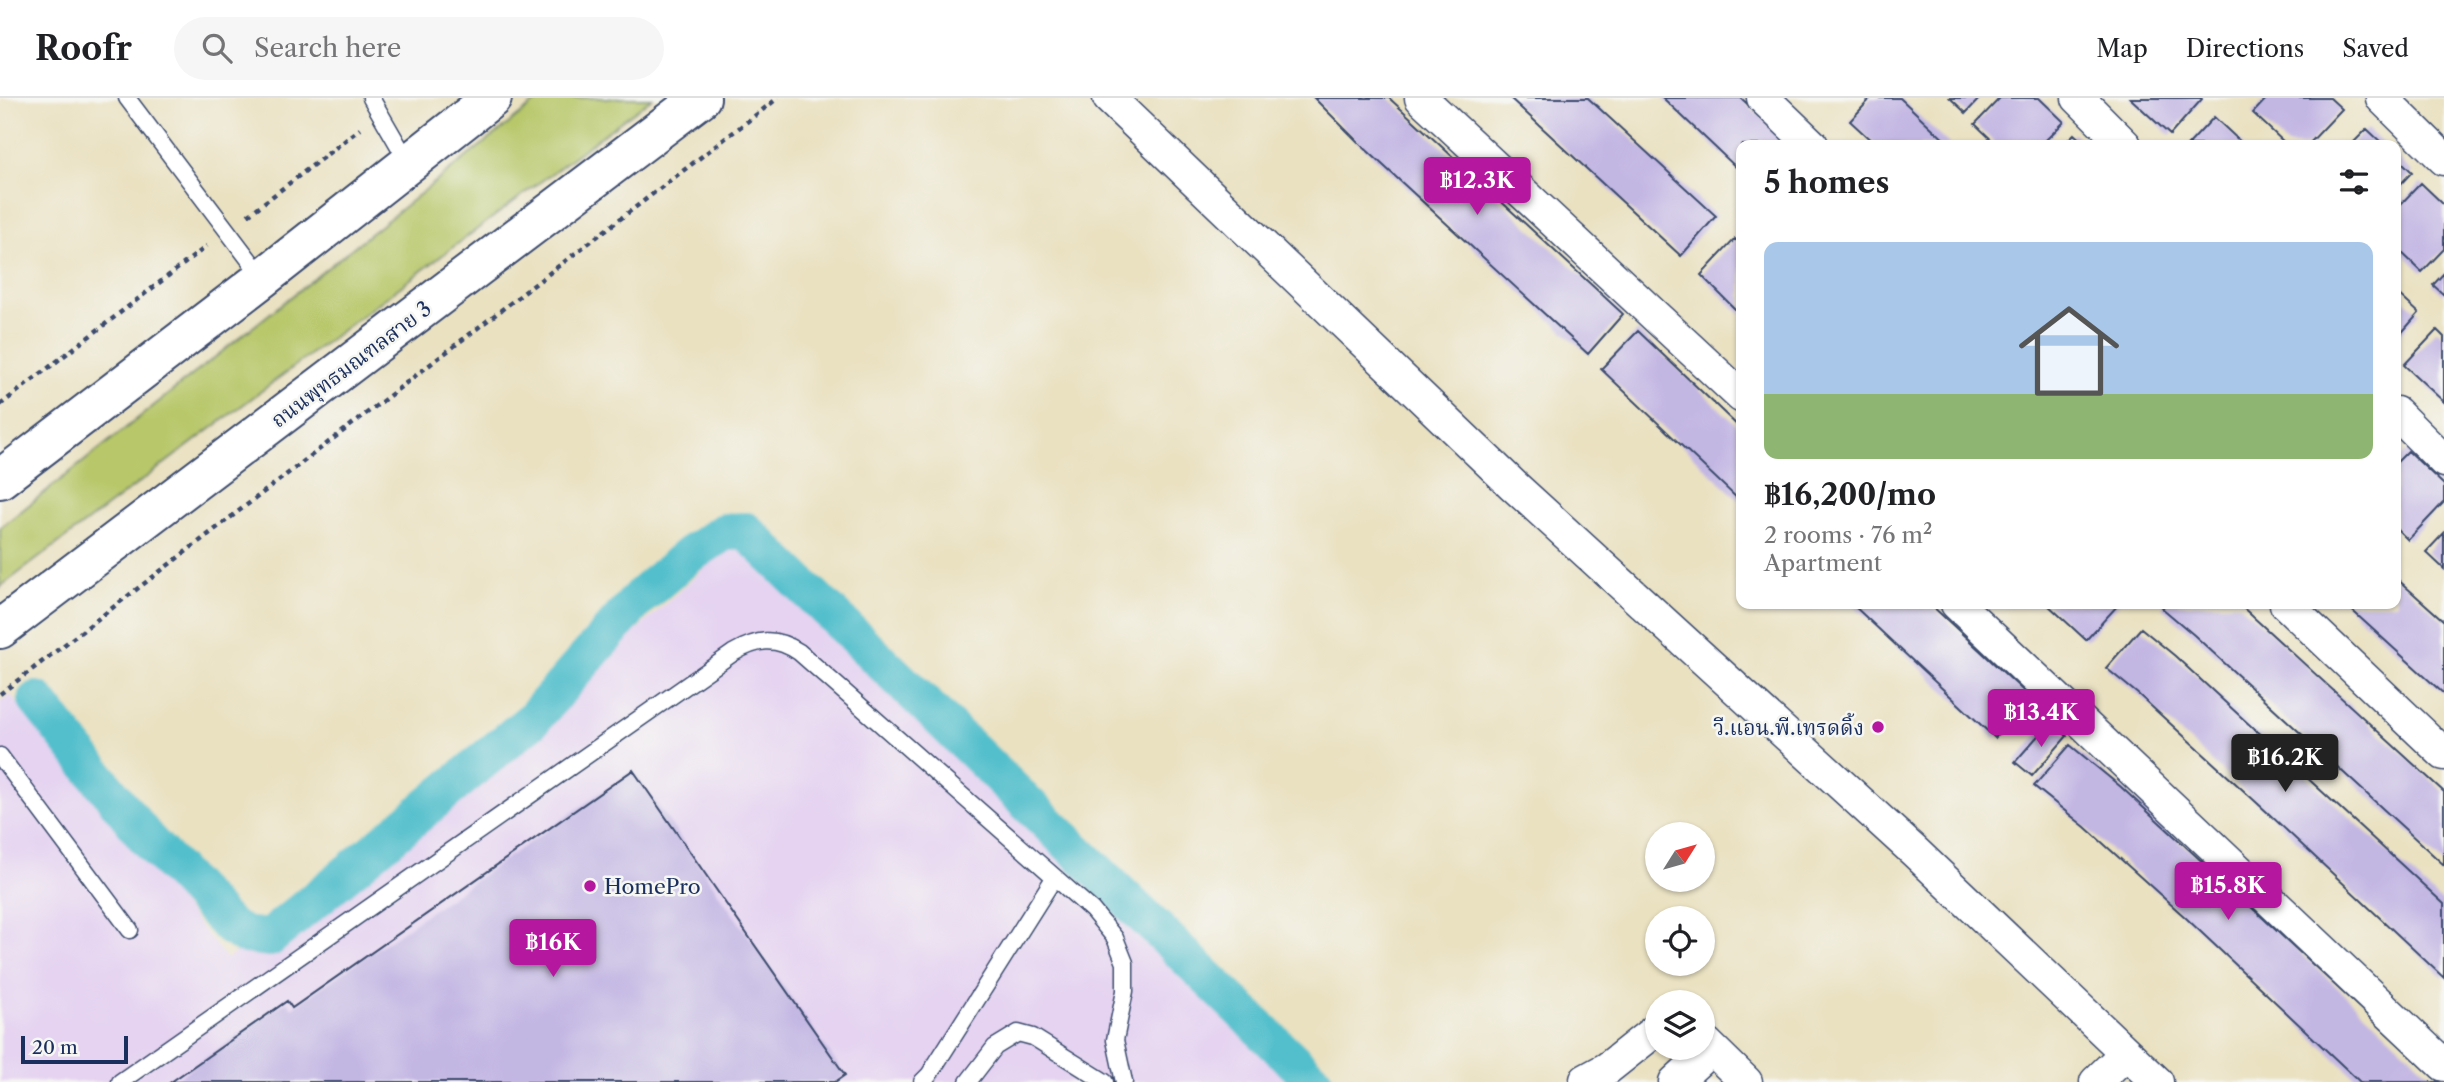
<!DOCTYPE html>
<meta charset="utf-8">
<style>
:root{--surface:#fff;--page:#f6f6f6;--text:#202124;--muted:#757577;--line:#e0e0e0;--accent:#b5179e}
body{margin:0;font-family:"Libre Caslon Text","Noto Serif Thai",serif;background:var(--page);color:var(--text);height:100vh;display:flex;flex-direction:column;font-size:26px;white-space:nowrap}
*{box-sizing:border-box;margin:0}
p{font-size:23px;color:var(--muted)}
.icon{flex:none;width:38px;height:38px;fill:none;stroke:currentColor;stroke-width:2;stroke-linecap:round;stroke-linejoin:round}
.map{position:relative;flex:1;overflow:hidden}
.sheet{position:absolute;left:1736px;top:42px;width:665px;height:469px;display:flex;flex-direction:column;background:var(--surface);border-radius:14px;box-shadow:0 2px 5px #0004}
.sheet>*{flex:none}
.needle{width:46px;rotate:53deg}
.fabs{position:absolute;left:1645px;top:724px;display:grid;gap:14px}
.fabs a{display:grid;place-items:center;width:70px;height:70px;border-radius:50%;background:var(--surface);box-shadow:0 2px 5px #0004;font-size:35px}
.scale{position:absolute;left:21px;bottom:18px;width:107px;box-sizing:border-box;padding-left:7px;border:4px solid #1b2f5e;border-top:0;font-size:19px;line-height:24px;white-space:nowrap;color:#1b2f5e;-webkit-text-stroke:5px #f6f6f2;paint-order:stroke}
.price{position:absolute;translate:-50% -60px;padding:0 16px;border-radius:7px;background:var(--accent);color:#fff;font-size:23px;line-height:46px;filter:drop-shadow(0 2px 4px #0008)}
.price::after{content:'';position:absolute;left:50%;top:42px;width:21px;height:16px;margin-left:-10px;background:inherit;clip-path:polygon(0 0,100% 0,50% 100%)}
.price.selected{background:#222;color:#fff}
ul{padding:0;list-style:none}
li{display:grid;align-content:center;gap:14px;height:371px;padding:0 28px}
li span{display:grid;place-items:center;height:217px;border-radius:14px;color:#555}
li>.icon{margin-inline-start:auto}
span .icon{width:126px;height:126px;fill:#fffc;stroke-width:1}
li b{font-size:30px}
h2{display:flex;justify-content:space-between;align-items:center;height:84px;padding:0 28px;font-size:30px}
header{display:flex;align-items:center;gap:42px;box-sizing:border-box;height:98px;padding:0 35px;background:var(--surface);border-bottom:2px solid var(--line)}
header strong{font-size:33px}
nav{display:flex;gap:38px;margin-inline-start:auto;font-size:24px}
.search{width:490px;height:63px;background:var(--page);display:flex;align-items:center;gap:18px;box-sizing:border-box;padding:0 24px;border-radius:38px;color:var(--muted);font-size:26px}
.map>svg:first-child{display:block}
</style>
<header>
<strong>Roofr</strong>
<div class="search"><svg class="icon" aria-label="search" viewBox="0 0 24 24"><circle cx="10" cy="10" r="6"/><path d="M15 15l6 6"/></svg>Search here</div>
<nav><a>Map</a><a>Directions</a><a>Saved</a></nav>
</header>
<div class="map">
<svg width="2444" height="984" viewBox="0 0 2444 984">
<rect width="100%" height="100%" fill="#f6f6f2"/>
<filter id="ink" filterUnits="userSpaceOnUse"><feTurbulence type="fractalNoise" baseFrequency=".0143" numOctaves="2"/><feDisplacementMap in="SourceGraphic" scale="14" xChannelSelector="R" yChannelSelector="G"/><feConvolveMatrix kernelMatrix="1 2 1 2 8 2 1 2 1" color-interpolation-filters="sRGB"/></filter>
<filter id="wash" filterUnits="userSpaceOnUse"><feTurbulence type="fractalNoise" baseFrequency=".00686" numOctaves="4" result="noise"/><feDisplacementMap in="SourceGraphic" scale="28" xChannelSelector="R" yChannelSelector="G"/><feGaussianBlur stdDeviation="1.57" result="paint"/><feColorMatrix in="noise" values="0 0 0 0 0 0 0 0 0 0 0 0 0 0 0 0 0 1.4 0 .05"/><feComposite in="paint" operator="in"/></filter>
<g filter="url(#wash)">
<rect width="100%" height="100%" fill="#eae1c1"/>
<path fill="#e5d3f1" d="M735,442L1130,790L1325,984H0V604L10,596L227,861L522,637Z"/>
<path fill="#b7c769" stroke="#697b64" stroke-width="2" d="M541,0H652L0,489V430Z"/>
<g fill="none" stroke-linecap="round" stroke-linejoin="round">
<path stroke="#53bfcc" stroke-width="38" d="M37,602L147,741L230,829L244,837L269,840L532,622L640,499L689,457L724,434L746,433L1315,984"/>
</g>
<g id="blocks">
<path fill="#c2b6e3" d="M1314,0H1389L1623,216L1588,256L1359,45Z
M1510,0H1588L1716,118L1681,158Z
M1663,0H1741L1791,47H1741V74Z
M1871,0H1900L1950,47H1876L1850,23Z
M1950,0H1980L1966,15Z
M2000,0H2039L2064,24L2041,47H1997L1975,26Z
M2130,0H2201L2202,1L2170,37Z
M2267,0H2330L2342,11L2308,47H2287L2253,15Z
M2214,19L2244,47H2188Z
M2367,31L2384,47H2351Z
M2074,36L2086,47H2063Z
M2396,58L2412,74L2396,91Z
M2421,85L2444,107V151L2422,174L2396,149V111Z
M1735,141L1741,146V217L1701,177Z
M2444,175V197L2433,187Z
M2396,194L2419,215L2396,241Z
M2437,232L2444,239V304L2404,267Z
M1638,233L1741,331V404L1601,271Z
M2408,353L2444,387V404L2408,442L2396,430V365Z
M2444,435V471L2426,454Z
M2396,480L2444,523V596L2345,506H2396Z
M1852,506H1930L2031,600L1995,640Z
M2047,506H2119L2086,542Z
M2166,506H2239L2444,694V767L2194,537L2162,510Z
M2141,530L2175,558L2444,806V880L2268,715L2139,597L2106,570Z
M2050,624L2067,638L2032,678L2015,664Z
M2070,647L2121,689L2221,781L2439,984H2360L2186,820L2085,729L2034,688Z
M633,672L845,977L835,984H171L287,903L292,910Z"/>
</g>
</g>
<g filter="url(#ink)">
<use href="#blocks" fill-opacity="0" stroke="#3a4a6d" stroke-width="2"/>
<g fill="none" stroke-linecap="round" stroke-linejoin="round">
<defs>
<path id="lane" d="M127,0L263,180
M371,0L408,64
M0,658L130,832
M120,984L733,555C757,541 775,538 799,554L1092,812L1115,840L1125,865V893L1115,942L1124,984
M922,984L929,977L1054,780
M968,984L995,949L1018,935L1033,939L1105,984"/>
<path id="street" d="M1109,0L1513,387L1915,754L2157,984
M1421,0L1741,298
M1763,0L1812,47
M2078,0L2125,47
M2382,0L2444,61
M2396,315L2444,363
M1957,506L2444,967
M2286,506L2444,656
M1703,942L1746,984
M1586,982L1608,970L1657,931
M1675,984L1711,951
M2096,984L2125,956"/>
<path id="secondary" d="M0,381L263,180L492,0
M0,531L701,0"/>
</defs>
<use href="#lane" stroke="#3a4a6d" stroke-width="19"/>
<use href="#street" stroke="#3a4a6d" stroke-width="35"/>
<use href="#secondary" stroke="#3a4a6d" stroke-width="42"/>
<path stroke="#3a4a6d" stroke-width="4.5" stroke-dasharray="5 5" stroke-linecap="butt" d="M248,117L360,31
M0,307L207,148
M0,596L778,0"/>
<use href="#lane" stroke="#fff" stroke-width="16"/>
<use href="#street" stroke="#fff" stroke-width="32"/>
<use href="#secondary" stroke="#fff" stroke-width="38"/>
</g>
</g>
<g fill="#b5179e" stroke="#f6f6f2" stroke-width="2.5">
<circle cx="1878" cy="629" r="7"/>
<circle cx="590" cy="788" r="7"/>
</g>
<g text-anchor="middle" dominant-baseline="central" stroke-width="5" stroke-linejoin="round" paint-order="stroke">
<g font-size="21" fill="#1b2f5e" stroke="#f6f6f2">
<text transform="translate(351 266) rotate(-37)">ถนนพุทธมณฑลสาย 3</text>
</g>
<g font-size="21" fill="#1b2f5e" stroke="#f6f6f2" text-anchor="end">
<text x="1864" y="629">วี.แอน.พี.เทรดดิ้ง</text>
<text x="604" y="788" text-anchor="start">HomePro</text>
</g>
</g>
</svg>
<div class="fabs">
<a><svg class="needle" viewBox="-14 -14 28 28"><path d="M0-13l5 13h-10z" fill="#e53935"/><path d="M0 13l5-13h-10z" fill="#757577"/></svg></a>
<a><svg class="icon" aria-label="locate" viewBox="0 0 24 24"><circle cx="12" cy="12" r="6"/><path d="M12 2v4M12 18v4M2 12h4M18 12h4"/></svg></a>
<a><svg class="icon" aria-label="layers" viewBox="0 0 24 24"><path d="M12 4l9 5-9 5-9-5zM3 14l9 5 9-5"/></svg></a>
</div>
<div class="scale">20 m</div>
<b class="price" style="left:1477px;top:119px">฿12.3K</b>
<b class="price" style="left:2041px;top:651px">฿13.4K</b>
<b class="price selected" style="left:2285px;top:696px">฿16.2K</b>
<b class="price" style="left:2228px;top:824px">฿15.8K</b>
<b class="price" style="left:553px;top:881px">฿16K</b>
<section class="sheet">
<h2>5 homes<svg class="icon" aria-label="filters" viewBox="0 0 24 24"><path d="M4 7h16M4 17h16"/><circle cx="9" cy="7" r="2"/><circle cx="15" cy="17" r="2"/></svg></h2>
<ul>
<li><span style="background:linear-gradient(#a9c7e8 70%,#8fb573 0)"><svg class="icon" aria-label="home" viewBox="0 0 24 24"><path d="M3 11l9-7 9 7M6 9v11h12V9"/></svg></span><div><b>฿16,200/mo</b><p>2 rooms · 76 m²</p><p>Apartment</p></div></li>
</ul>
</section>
</div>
